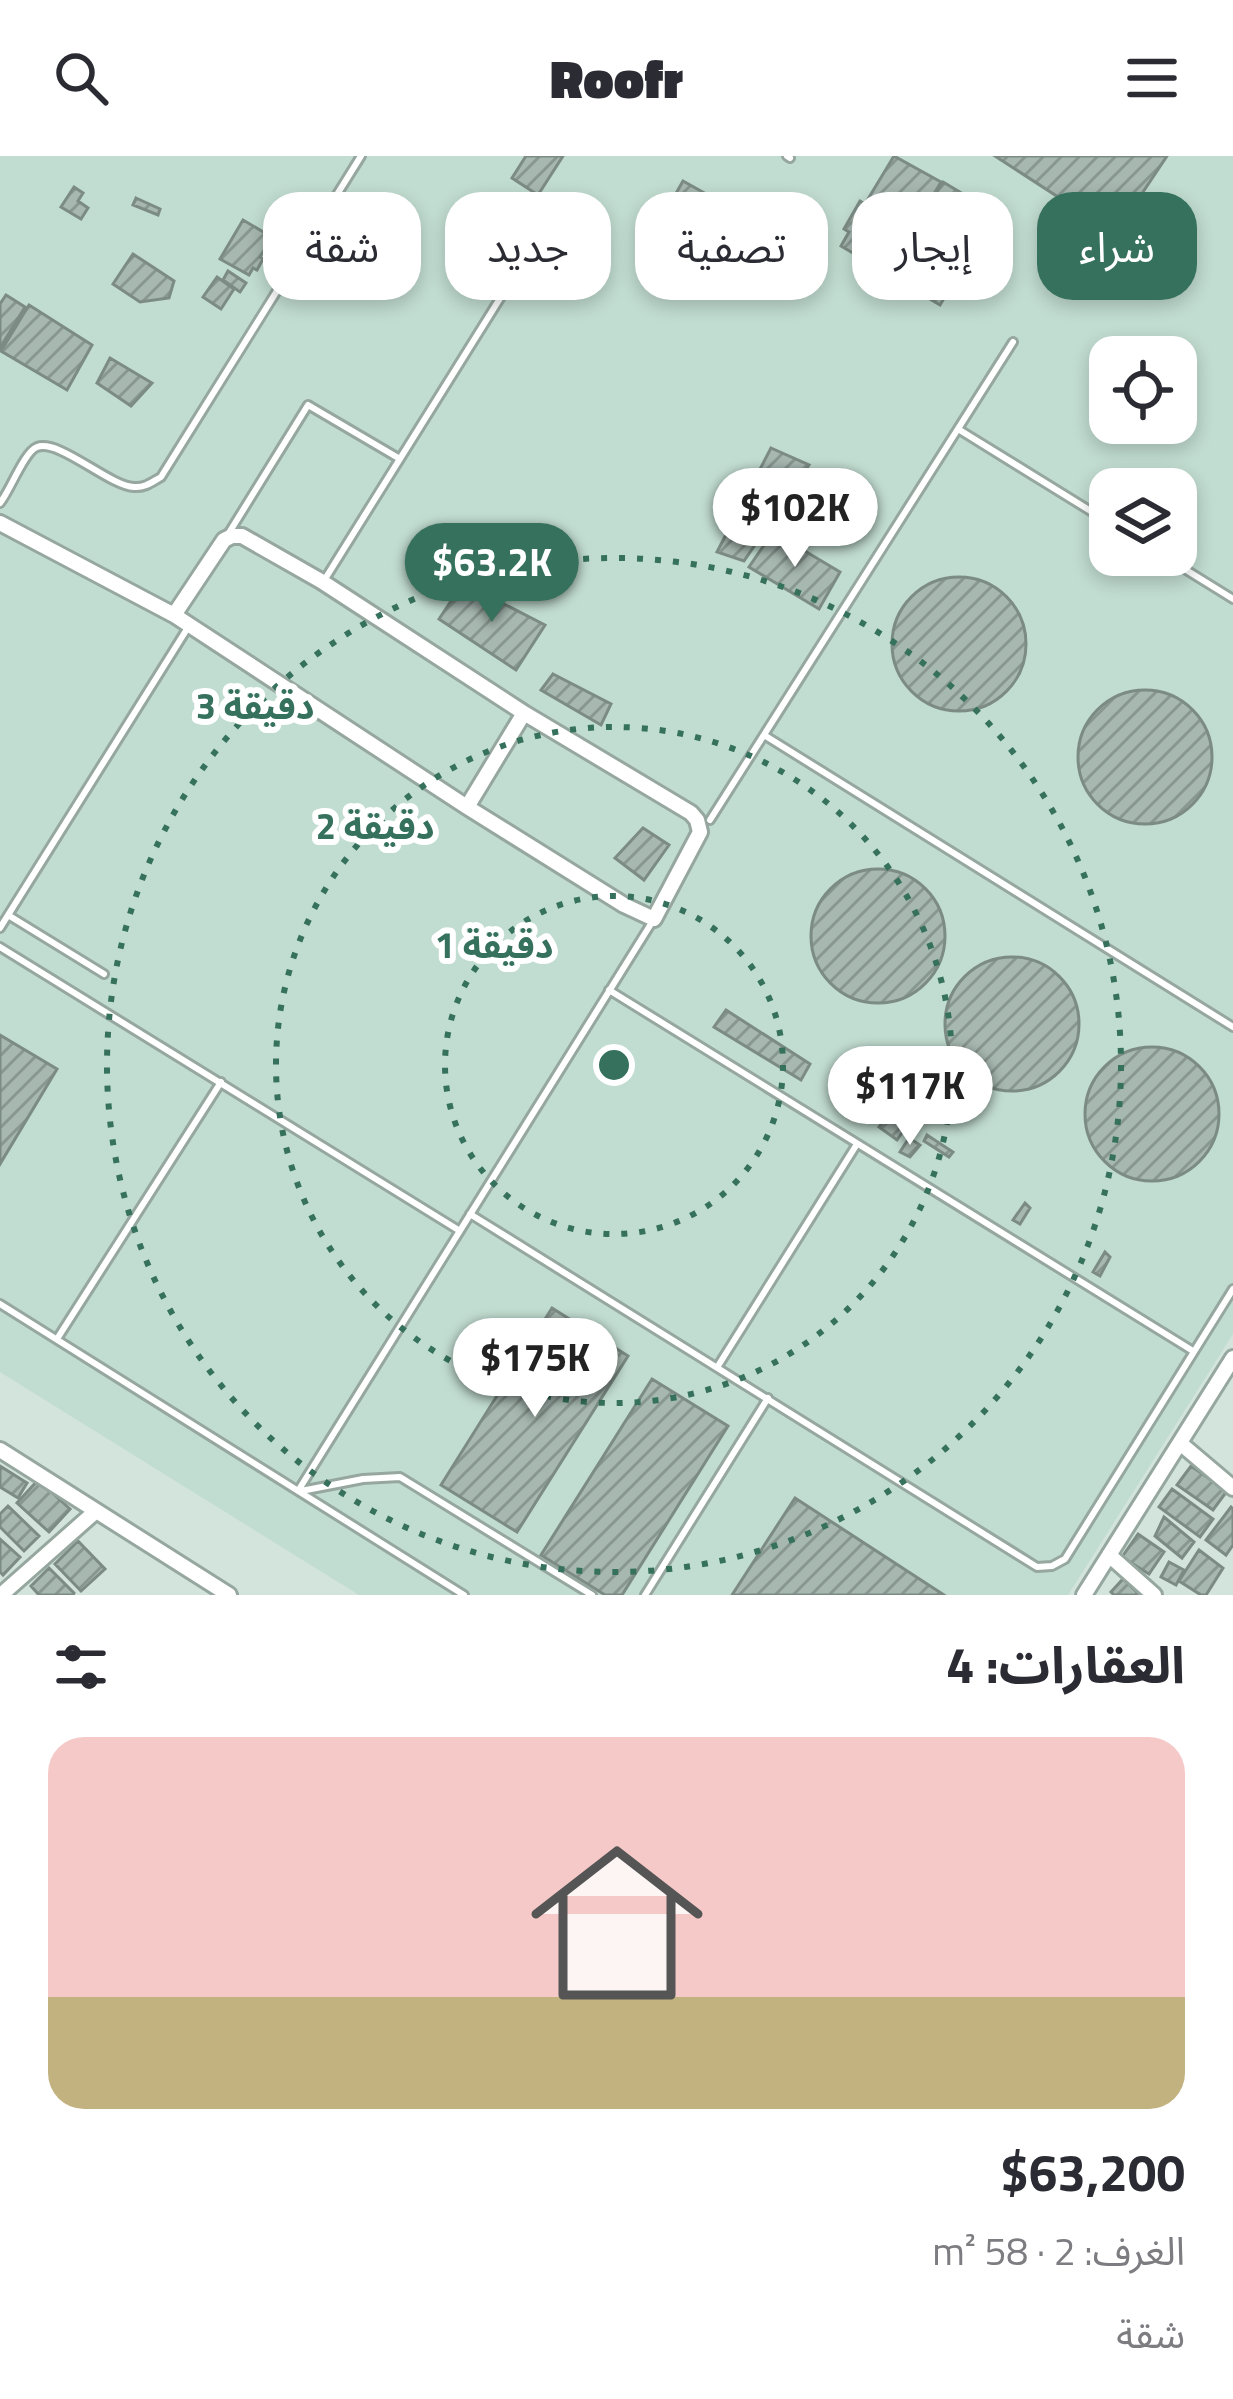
<!DOCTYPE html>
<html lang="ar">
<meta charset="utf-8">
<style>
:root{--surface:#fff;--page:#f7f7f7;--text:#2b2b33;--muted:#7c7c81;--accent:#35715c}
body{margin:0;font-family:"Titillium Web","Noto Sans Arabic",sans-serif;background:var(--page);color:var(--text);direction:rtl;height:100vh;display:flex;flex-direction:column;font-size:45px;white-space:nowrap}
*{box-sizing:border-box;margin:0}
p{font-size:39px;color:var(--muted)}
.icon{flex:none;width:66px;height:66px;fill:none;stroke:currentColor;stroke-width:2;stroke-linecap:round;stroke-linejoin:round}
.map{position:relative;height:1439px;overflow:hidden;direction:ltr}
.sheet{display:flex;flex-direction:column;background:var(--surface);flex:1}
.sheet>*{flex:none}
.hud{position:absolute;left:36px;top:36px;width:1161px;height:108px;direction:rtl;display:flex;gap:24px}
.fabs{position:absolute;left:1089px;top:180px;display:grid;gap:24px}
.fabs a{display:grid;place-items:center;width:108px;height:108px;border-radius:24px;background:var(--surface);box-shadow:0 6px 18px #0003;font-size:60px}
.price{position:absolute;translate:-50% -102px;padding:0 27px;border-radius:42px;background:#fff;color:#222;font-size:39px;line-height:78px;filter:drop-shadow(0 3px 6px #0008)}
.price::after{content:'';position:absolute;left:50%;top:72px;width:36px;height:27px;margin-left:-18px;background:inherit;clip-path:polygon(0 0,100% 0,50% 100%)}
.price.current{background:var(--accent);color:#fff}
ul{padding:0;list-style:none}
li{display:grid;align-content:center;gap:24px;height:636px;padding:0 48px}
li span{display:grid;place-items:center;height:372px;border-radius:36px;color:#555}
li>.icon{margin-inline-start:auto}
span .icon{width:216px;height:216px;fill:#fffc;stroke-width:1}
li b{font-size:51px}
h2{display:flex;justify-content:space-between;align-items:center;height:144px;padding:0 48px;font-size:51px}
.chip{padding:0 42px;border-radius:36px;background:var(--surface);box-shadow:0 6px 18px #0003;font-size:42px;line-height:108px}
.chip.current{background:var(--accent);color:#fff}
header{display:flex;justify-content:space-between;align-items:center;height:156px;padding:0 48px;background:var(--surface);font-size:54px;font-weight:800}
.map>svg:first-child{display:block}
</style>
<header><svg class="icon" aria-label="menu" viewBox="0 0 24 24"><path d="M4 6h16M4 12h16M4 18h16"/></svg>Roofr<svg class="icon" aria-label="search" viewBox="0 0 24 24"><circle cx="10" cy="10" r="6"/><path d="M15 15l6 6"/></svg></header>
<div class="map">
<svg width="1233" height="1439" viewBox="0 0 1233 1439">
<defs>
<pattern id="building-hatch" width="6" height="6" patternUnits="userSpaceOnUse" patternTransform="scale(3)"><rect width="6" height="6" fill="#a7b8b1"/><path d="M-1 1l2-2M0 6l6-6M5 7l2-2" fill="none" stroke="#899791"/></pattern>
</defs>
<rect width="100%" height="100%" fill="#d2e4dc"/>
<path fill="#c1dcd0" fill-rule="evenodd" d="M0,0H1233V1178L1068,1439H359L0,1216ZM1110,201H1176V267H1110ZM1110,333H1176V399H1110Z"/>
<path fill="url(#building-hatch)" stroke="#7c8c85" stroke-width="3" d="M526,0H563L538,39L512,22Z
M894,0L941,26L887,117L841,90L849,76L844,73L860,45L865,48Z
M995,0H1167L1115,78Z
M683,25L749,62L704,141L639,103Z
M943,26L995,57L940,149L888,118Z
M74,31L83,37L78,45L88,52L81,63L61,51Z
M136,42L160,53L158,59L133,49Z
M243,64L272,81L260,101L263,103L257,114L253,112L249,119L220,103Z
M133,98L174,125L169,142L140,146L113,128Z
M228,115L246,127L240,136L223,124Z
M217,121L234,133L221,153L203,141Z
M6,139L25,151L0,192V148Z
M29,149L92,189L67,234L1,195Z
M110,202L152,227L131,250L97,227Z
M771,292L809,309L744,405L717,396Z
M773,376L840,416L819,453L749,411Z
M892 488a67 67 0 1 1 134 0a67 67 0 1 1-134 0Z
M463,427L545,469L516,514L439,463Z
M553,518L611,548L601,569L541,534Z
M1078 601a67 67 0 1 1 134 0a67 67 0 1 1-134 0Z
M643,672L669,689L644,724L615,702Z
M811 780a67 67 0 1 1 134 0a67 67 0 1 1-134 0Z
M945 868a67 67 0 1 1 134 0a67 67 0 1 1-134 0Z
M726,854L810,908L801,924L714,871Z
M0,879L57,913L0,1008Z
M1085 958a67 67 0 1 1 134 0a67 67 0 1 1-134 0Z
M888,960L906,971L897,984L879,971Z
M927,979L953,996L949,1001L924,985Z
M909,982L920,989L910,1001L900,996Z
M1025,1047L1030,1052L1020,1068L1013,1064Z
M1105,1096L1110,1101L1100,1120L1093,1116Z
M552,1152L628,1200L517,1376L441,1329Z
M652,1223L728,1270L622,1439H605L541,1399Z
M0,1310L27,1327L18,1342L0,1331Z
M1191,1310L1227,1335L1213,1354L1177,1329Z
M38,1324L70,1353L49,1376L17,1347Z
M1172,1333L1213,1363L1200,1381L1159,1351Z
M795,1342L944,1439H732Z
M8,1350L39,1380L24,1395L0,1371V1358Z
M1231,1351L1233,1353V1389L1226,1399L1206,1384Z
M1164,1361L1194,1386L1182,1402L1155,1380Z
M1138,1378L1164,1396L1149,1418L1122,1401Z
M0,1383L20,1401L3,1419L0,1416Z
M78,1385L105,1413L81,1435L55,1408Z
M1199,1394L1223,1412L1206,1439H1201L1179,1425Z
M1169,1406L1184,1414L1176,1429L1161,1421Z
M49,1412L74,1437L73,1439H39L31,1430Z
M1123,1423L1140,1439H1114L1111,1436Z"/>
<g fill="none" stroke-linecap="round" stroke-linejoin="round">
<defs>
<path id="service" d="M787,0L790,2
M958,273L1110,367
M0,347C10,335 24,296 37,291C60,283 109,330 134,331C145,332 152,326 161,321L361,0
M227,380L308,249L400,303
M1162,399L1233,443
M325,423L542,75
M764,579L1233,871
M710,664L1013,186
M8,759L104,818
M0,772L187,473
M0,791L460,1075
M609,834L1193,1195
M470,1058L1037,1411L1052,1410L1065,1403L1233,1133
M0,1148L464,1439
M57,1183L221,926
M718,1210L857,988
M298,1335L654,763
M301,1335L363,1323L400,1321L592,1439
M645,1439L768,1242"/>
<path id="minor" d="M0,367L174,459L467,651L624,749L654,763L700,676L697,664L691,657L524,557L321,425L242,380H232L224,384L174,459
M467,651L524,557
M1180,1287L1233,1332
M0,1294L229,1439
M1109,1399L1154,1439
M1,1439L96,1355
M1084,1439L1233,1202"/>
</defs>
<use href="#service" stroke="#96a79f" stroke-width="12"/>
<use href="#minor" stroke="#96a79f" stroke-width="20"/>
<use href="#service" stroke="#fff" stroke-width="6"/>
<use href="#minor" stroke="#fff" stroke-width="14"/>
</g>
<g fill="none" stroke="#35715c" stroke-width="6" stroke-dasharray="6 12">
<circle cx="614" cy="909" r="169"/>
<circle cx="614" cy="909" r="338"/>
<circle cx="614" cy="909" r="507"/>
</g>
<circle cx="614" cy="909" r="18" fill="#35715c" stroke="#fff" stroke-width="6"/>
<g font-size="36" text-anchor="middle" font-weight="bold" fill="#35715c" stroke="#fff" stroke-width="12" stroke-linejoin="round" paint-order="stroke">
<text x="255" y="563">3 دقيقة</text>
<text x="375" y="683">2 دقيقة</text>
<text x="494" y="802">1 دقيقة</text>
</g>
</svg>
<div class="fabs">
<a><svg class="icon" aria-label="locate" viewBox="0 0 24 24"><circle cx="12" cy="12" r="6"/><path d="M12 2v4M12 18v4M2 12h4M18 12h4"/></svg></a>
<a><svg class="icon" aria-label="layers" viewBox="0 0 24 24"><path d="M12 4l9 5-9 5-9-5zM3 14l9 5 9-5"/></svg></a>
</div>
<b class="price" style="left:795px;top:414px">$102K</b>
<b class="price current" style="left:492px;top:469px">$63.2K</b>
<b class="price" style="left:910px;top:992px">$117K</b>
<b class="price" style="left:535px;top:1264px">$175K</b>
<div class="hud">
<a class="chip current">شراء</a>
<a class="chip">إيجار</a>
<a class="chip">تصفية</a>
<a class="chip">جديد</a>
<a class="chip">شقة</a>
</div>
</div>
<section class="sheet">
<h2>العقارات: 4<svg class="icon" aria-label="filters" viewBox="0 0 24 24"><path d="M4 7h16M4 17h16"/><circle cx="9" cy="7" r="2"/><circle cx="15" cy="17" r="2"/></svg></h2>
<ul>
<li><span style="background:linear-gradient(#f6c9c9 70%,#c2b280 0)"><svg class="icon" aria-label="home" viewBox="0 0 24 24"><path d="M3 11l9-7 9 7M6 9v11h12V9"/></svg></span><div><b>$63,200</b><p>الغرف: 2 · 58 m²</p><p>شقة</p></div></li>
</ul>
</section>
